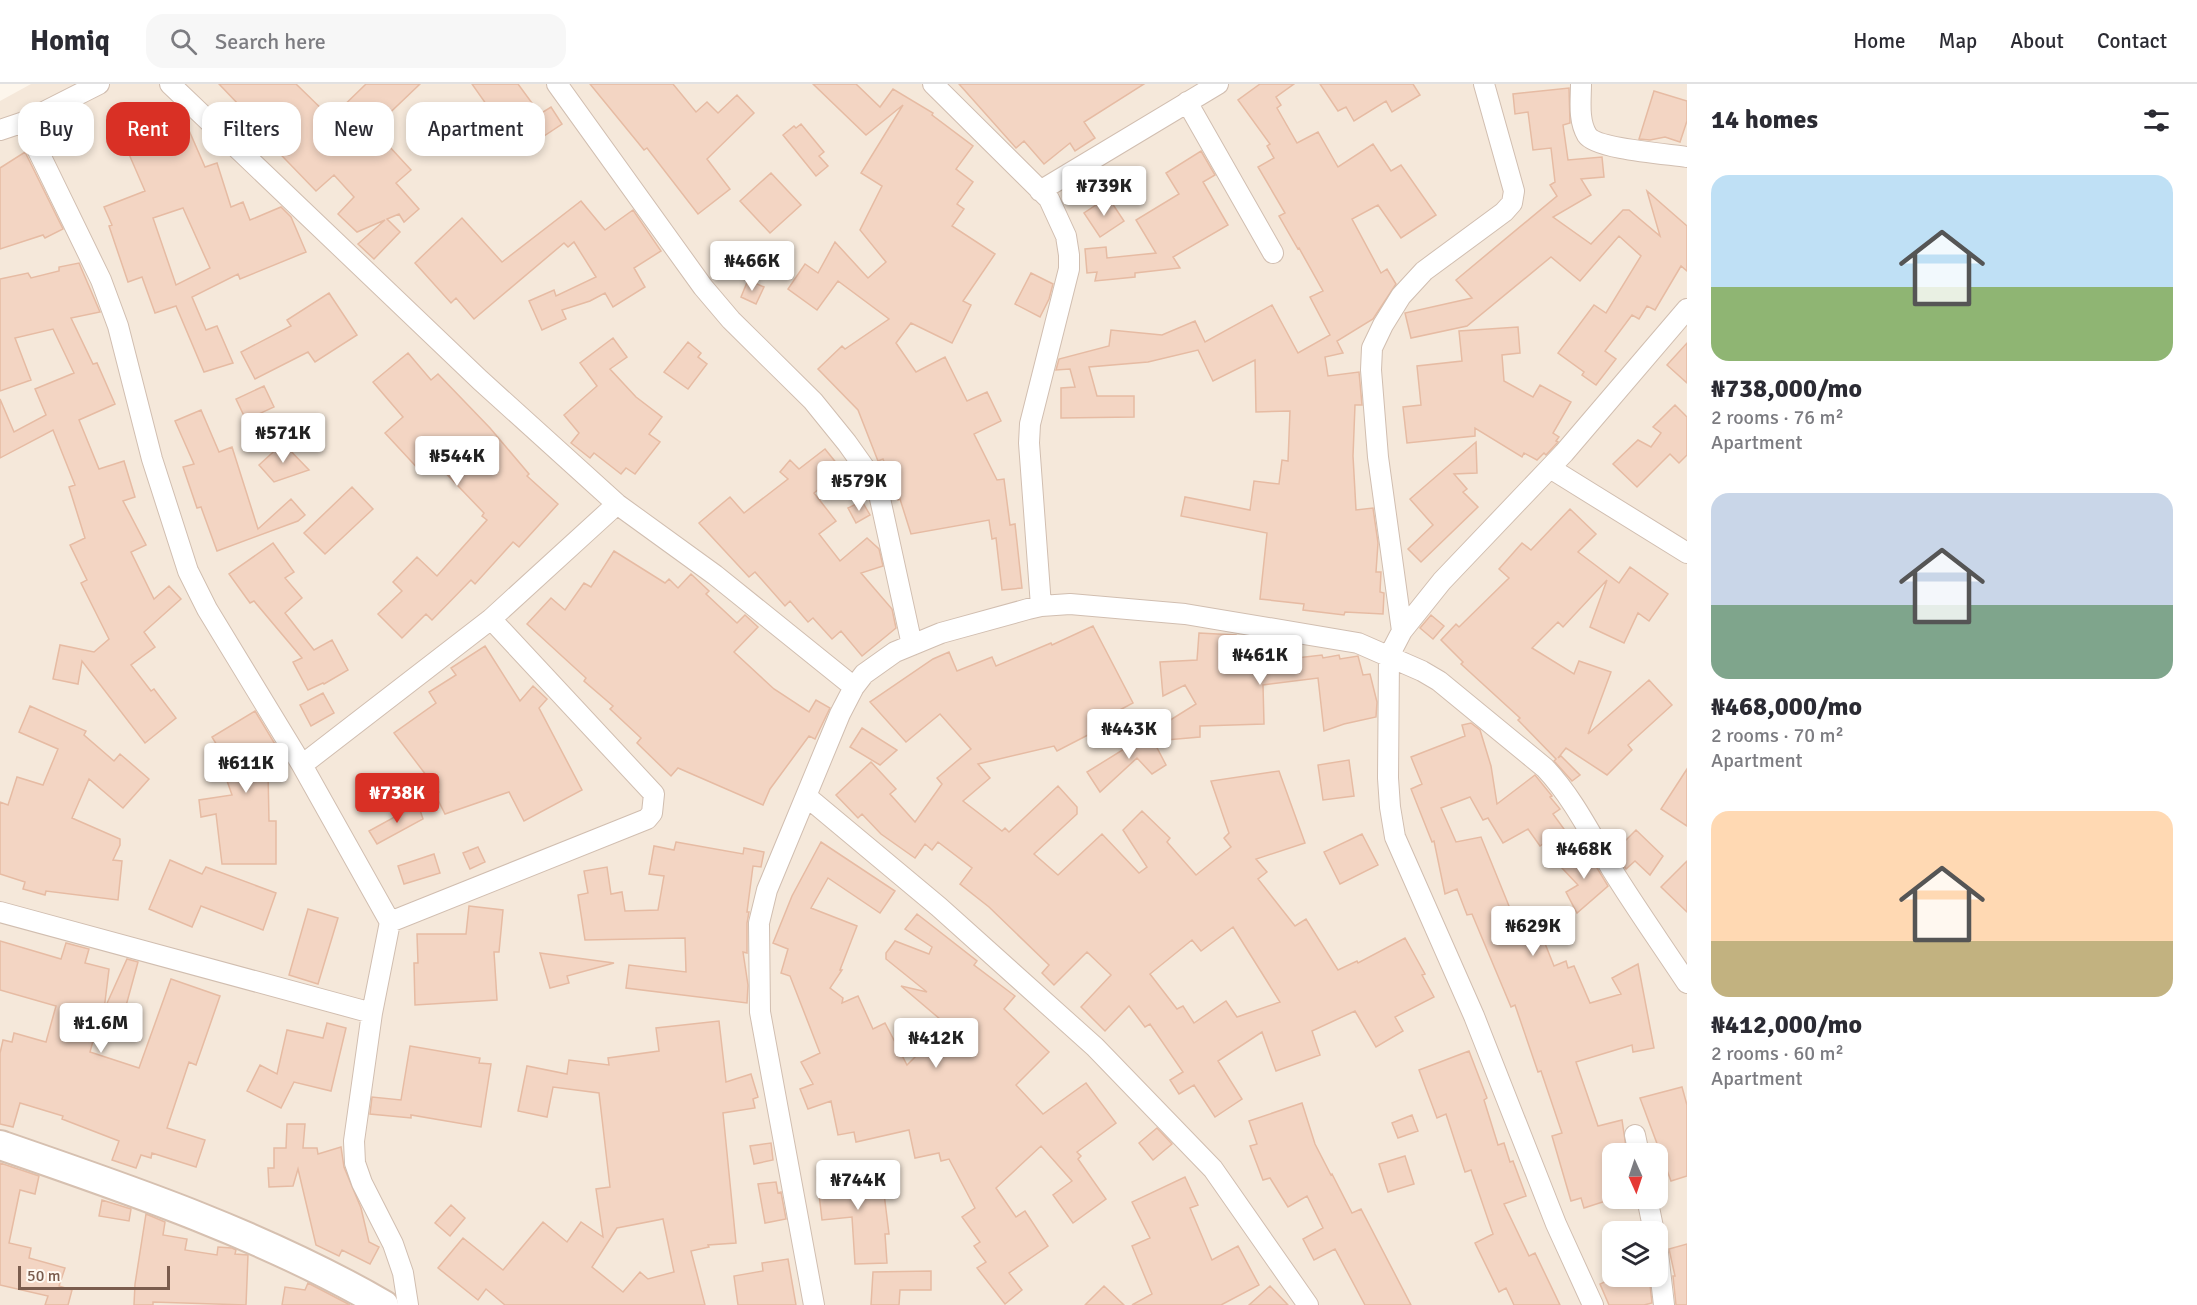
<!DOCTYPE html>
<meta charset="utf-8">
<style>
:root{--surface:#fff;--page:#f7f7f7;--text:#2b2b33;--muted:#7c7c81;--line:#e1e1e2;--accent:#d93025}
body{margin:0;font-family:Signika,sans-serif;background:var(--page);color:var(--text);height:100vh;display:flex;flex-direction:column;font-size:22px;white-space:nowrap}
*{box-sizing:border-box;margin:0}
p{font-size:20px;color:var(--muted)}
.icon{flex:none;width:33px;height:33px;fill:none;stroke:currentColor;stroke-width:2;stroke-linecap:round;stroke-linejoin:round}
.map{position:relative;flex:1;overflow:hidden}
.drawer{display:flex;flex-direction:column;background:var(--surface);width:510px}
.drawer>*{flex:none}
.top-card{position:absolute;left:18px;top:18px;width:570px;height:54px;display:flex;gap:12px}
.needle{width:39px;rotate:177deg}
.controls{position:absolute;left:1602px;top:1059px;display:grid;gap:12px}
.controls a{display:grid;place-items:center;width:66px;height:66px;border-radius:12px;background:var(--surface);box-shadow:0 3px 9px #0003;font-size:30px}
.scale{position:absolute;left:18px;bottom:15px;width:152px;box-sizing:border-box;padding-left:6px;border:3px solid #7a5c4d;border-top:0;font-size:16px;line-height:21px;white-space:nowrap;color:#7a5c4d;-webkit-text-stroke:4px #fffaf3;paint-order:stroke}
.price{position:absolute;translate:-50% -51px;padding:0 14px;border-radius:6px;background:#fff;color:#222;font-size:20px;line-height:39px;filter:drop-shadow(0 2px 3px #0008)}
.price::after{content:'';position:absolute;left:50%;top:36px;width:18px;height:14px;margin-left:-9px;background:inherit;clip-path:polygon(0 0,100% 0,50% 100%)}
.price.active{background:var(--accent);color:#fff}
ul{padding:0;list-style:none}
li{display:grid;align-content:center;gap:12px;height:318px;padding:0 24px}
li span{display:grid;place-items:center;height:186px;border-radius:18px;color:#555}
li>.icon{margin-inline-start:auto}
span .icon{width:108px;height:108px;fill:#fffc;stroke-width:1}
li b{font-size:26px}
h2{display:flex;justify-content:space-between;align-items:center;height:72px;padding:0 24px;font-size:26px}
.chip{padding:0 21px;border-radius:18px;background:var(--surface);box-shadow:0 3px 9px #0003;font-size:21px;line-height:54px}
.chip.active{background:var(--accent);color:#fff}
header{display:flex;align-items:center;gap:36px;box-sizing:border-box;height:84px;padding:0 30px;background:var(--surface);border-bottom:2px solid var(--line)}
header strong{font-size:28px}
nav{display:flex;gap:33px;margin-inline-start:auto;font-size:21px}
.search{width:420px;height:54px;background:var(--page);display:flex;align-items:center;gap:15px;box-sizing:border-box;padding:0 21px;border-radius:18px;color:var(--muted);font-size:22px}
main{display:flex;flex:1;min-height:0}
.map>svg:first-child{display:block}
</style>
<header>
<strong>Homiq</strong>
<div class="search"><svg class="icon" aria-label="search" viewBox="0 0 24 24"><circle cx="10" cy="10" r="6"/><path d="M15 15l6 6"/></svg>Search here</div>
<nav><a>Home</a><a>Map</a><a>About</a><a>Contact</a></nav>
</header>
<main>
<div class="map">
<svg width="1687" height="1221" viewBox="0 0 1687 1221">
<rect width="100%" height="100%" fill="#fdf6ec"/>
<path fill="#f5e8da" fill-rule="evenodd" d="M31,0H1687V1221H0V17ZM1612,1070H1658V1114H1612ZM1612,1148H1658V1192H1612Z"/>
<path fill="#f3d5c3" stroke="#e6bba3" stroke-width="1.5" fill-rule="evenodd" d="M219,0H296L331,34L366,0H420L375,43L378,46L376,48L411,86L396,99L419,125L404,138L399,130L387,135L400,148L374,175L358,160L385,136L357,148L338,130L354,113L334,91L316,107L256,45L264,66L262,68L230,31L240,22Z
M472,0H518L540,30L551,23L562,40L538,56L517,24L498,37Z
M590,0H673L696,28L707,18L718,29L737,11L754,29L707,75L730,105L698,130L647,64L644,66Z
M813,0H856L880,23L893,5L933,29L932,31L973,62L956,85L973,98L957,120L964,125L952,142L995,170L963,217L971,221L952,259L911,239L896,259L916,288L945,273L967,317L987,308L1001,337L974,350L997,396L1004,395L1010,441L1015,440L1022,504L1002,506L996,454L992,455L989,436L911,450L900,415L898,416L883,375L878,377L858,326L818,285L842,262L845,265L889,235L838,197L817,226L788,205L805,180L818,189L835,158L868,194L886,178L860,146L882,102L861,89L903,21L866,51Z
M959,0H1144L1084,38L1095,54L1075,67L1070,59L1044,80L1024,57L1016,64Z
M1260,0H1294L1276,13L1281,21L1277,24L1297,59L1318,48L1338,83L1373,60L1391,87L1401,81L1436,131L1401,154L1378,121L1352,135L1381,189L1387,185L1396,200L1373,235L1337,257L1343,269L1325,273L1328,292L1359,288L1362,321H1355L1353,372L1356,426L1373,424L1378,459L1376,488H1381L1380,508L1384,509L1383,530L1345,528L1344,531L1303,526L1304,520L1260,515L1267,449L1181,432L1185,413L1250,426L1254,397L1279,400L1282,376L1288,377L1290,327L1256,328L1255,276L1213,297L1198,266L1148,278L1089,283L1097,312H1134V333L1061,334V304L1075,303L1070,285L1056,286L1059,275L1109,262L1111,246L1162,251L1195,237L1205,258L1272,221L1298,269L1330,251L1310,213L1323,207L1299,164L1298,165L1279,132L1285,129L1258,83L1274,74L1267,62L1270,60L1238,16Z
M1320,0H1413L1420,11L1392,28L1386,17L1354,37L1346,23L1338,27Z
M1569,4L1570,39L1563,41L1568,76L1602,73L1604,93L1581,95L1591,111L1553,133L1591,160L1623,126H1629L1660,152L1647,107L1687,142V187L1681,182L1655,226L1647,222L1639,235L1632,231L1605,267L1616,275L1596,301L1582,291L1584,288L1558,269L1594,221L1606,229L1641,172L1619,152L1580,197L1551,173L1467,242L1411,254L1405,229L1472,214L1456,196L1557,112L1550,101L1555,98L1551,64L1533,66L1528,28L1515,30L1513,10Z
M1654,7L1687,17V37L1680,58L1665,53L1650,56L1639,55Z
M184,35L205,83L217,79L231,123L243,118L250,136L281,123L291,133L306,168L240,195L238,190L192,213L206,246L217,242L233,279L204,288L176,222L155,229L142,193L128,198L109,142L112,141L104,123L145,107L125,61ZM183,124L210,184L176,201L153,134Z
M801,40L824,68L819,72L828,82L816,92L783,51L794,42L796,44Z
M1201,67L1215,91L1203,98L1228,141L1173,173L1180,184L1135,189V193L1095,197L1097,188L1087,189L1085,165L1106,163L1107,174L1156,169L1136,136L1179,110L1166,89Z
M25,68L63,145L45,154L43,151L0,165V84Z
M771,89L801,121L770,149L740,117Z
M1108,113L1124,137L1100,153L1084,129Z
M581,117L605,146L633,126L661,167L634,184L645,203L613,223L605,209L590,217L562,226L566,235L542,246L529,217L554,206L556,212L596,193L574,158L568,163L564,159L474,235L456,214L451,219L415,179L462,134L502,178Z
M79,179L100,228L71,234L93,280L97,279L115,320L79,336L99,385L124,377L135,413L123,417L146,461L131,468L154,515L169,502L181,515L144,548L155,563L131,581L151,607L154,605L176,634L145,659L82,577L78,600L53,595L60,561L94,568L109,555L81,499L87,496L70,461L85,454L69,403L75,401L53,346L0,374V315L14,348L46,331L35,305L74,289L53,245L15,254L31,296L0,307V195L28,189L31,194L59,187V183Z
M1031,189L1053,200L1049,215L1040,233L1015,220Z
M748,196L764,203L756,220L741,213Z
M329,209L357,251L315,278L308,268L255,295L241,268L291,242L287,236Z
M1518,243L1520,269L1502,271L1504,297L1533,313L1540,301L1571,318L1553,349L1559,353L1556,357L1558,358L1546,371L1544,369L1537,376L1524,369L1522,373L1475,344V352L1407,359L1403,323L1421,321L1417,282L1462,277L1459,247Z
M613,254L627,273L610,285L636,313L662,333L649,350L660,358L635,390L626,384L621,390L594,369L590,374L571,359L579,349L564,331L597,302L580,279Z
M688,258L701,269L698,273L707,280L688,305L664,288Z
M1687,259V299L1667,281Z
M408,269L431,296L438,290L490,344L529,390L527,392L558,420L519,463L513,458L475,500L471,496L432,536L426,530L402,554L378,530L402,507L393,498L417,473L437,492L487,436L482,432L484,429L434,377L422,389L385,349L403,333L373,298Z
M264,302L274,323L246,336L236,315Z
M1675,321L1687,333V371L1679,379L1670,370L1637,403L1613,380L1638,356L1651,363L1661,349L1653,343Z
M201,326L219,368L232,363L258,445L291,415L305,431L298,437L217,467L201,423L197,424L183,383L194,380L175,337Z
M1476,358L1477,389L1454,390L1467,405L1463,408L1478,423L1421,478L1408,465L1433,441L1410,415Z
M283,359L309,386L274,398L259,381Z
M825,365L842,386L814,409L836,437L819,450L840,477L867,454L879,465L883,482L861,489L892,525L896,544L862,572L841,547L832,555L813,534L808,538L790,517L785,522L755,488L749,493L699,439L730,413L744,429L788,395L780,388L790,376L799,385Z
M352,403L373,425L325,470L304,449Z
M862,417L870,431L856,439L848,424Z
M1570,425L1596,450L1578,468L1619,499L1630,483L1668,510L1649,537L1638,529L1624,559L1590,543L1607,496L1563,543L1558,538L1532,564L1574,590L1579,577L1611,588L1588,650L1649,596L1672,621L1628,661L1632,666L1607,691L1566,664L1558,674L1561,672L1580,691L1572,697L1554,677L1556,675L1518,636L1520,634L1461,580L1463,578L1441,556L1456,540L1459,543L1509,494L1499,485L1522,459L1531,466Z
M273,459L294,488L285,494L302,514L285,529L314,566L332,556L348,586L324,600L323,599L308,606L293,578L302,574L254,517L250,519L229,490Z
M614,467L665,499L669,495L678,504L691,490L709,507L706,510L737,539L745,531L758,543L734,568L774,605L809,628L816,616L830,624L815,655L809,652L770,705L763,721L678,684L671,692L637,659L641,654L610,625L613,622L584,597L586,594L527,540L551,514L565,526L584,499L591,503Z
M1431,531L1444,542L1433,555L1420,544Z
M1093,542L1133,619L1116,628L1117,636L1057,667L1054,662L978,680L990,694L963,717L1002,747L1005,744L1009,748L1058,702L1077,723V730L1034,770L1058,791L1102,750L1139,789L1147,783L1123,746L1142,727L1170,754L1167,758L1196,791L1231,763L1224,754L1229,749L1211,697L1279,687L1305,759L1256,775L1267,788L1258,795L1295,842L1306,835L1338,886L1357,877L1358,879L1405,854L1425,890L1422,891L1434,913L1395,933L1403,947L1376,963L1355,927L1312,947L1320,971L1276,987L1262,948L1218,977L1242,1015L1215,1033L1194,1001L1179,1010L1170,996L1183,988L1150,940L1145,943L1129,922L1105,947L1081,923L1111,891L1087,868L1054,901L1042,889L1049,881L989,823L960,800L972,784L938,758L932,766L925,760L915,774L881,750L862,730L858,734L836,711L871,678L896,705L890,710L915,738L942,700L937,694L971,665L940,630L906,658L870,618L933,575L949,568L957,587L992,573L996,582L1051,559L1052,561ZM1233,843L1280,918L1237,933L1226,917L1194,939L1183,922L1177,925L1150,890L1192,856L1201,867Z
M1199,549L1236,551V559L1261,558L1262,578L1322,571L1323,574L1339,571L1340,575L1358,572L1363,591L1370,590L1377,618L1376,633L1344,640L1324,647L1318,594L1263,601L1264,640L1200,642V653L1166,656L1164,640L1196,620L1185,601L1163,612L1160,578L1197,576Z
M485,562L520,617L533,602L547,615L539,624L582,706L524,737L509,708L445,730L435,710L439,708L394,649L436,619L429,608L456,591L451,584Z
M323,609L334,629L311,642L300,621Z
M30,622L86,647L84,651L114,677L120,670L149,695L123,724L89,695L72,734L120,755V761L113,776L122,777L118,816L46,807L45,811L23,805L25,798L0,790V718L8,721L17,693L43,701L58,665L19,648Z
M255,627L287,680L268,687L269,737H276V780H222L216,730L201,733L199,716L232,711L220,677L225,675L212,653Z
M1471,639L1480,646L1491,682L1497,720L1535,691L1552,712L1550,713L1560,725L1553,730L1564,745L1540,762L1528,745L1503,759L1488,734L1483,736L1470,713L1441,724L1456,758L1481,753L1522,854L1540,847L1554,882L1566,877L1568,884L1574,882L1590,919L1621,910L1612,894L1638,880L1654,964L1633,968L1632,961L1576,978L1598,1042L1622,1036L1627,1070H1612V1115L1584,1124L1581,1114L1571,1117L1552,1052L1562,1049L1541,987L1538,988L1515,921L1511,923L1472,830L1467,831L1457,805L1445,810L1434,757L1432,758L1411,705L1422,700L1411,673L1465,652L1462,641Z
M862,644L897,666L880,681L850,663Z
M1158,644L1162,650L1154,658L1166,681L1152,690L1137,674L1100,708L1087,688Z
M1349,676L1354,712L1323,716L1318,681Z
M1687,685V742L1661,725Z
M418,720L423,735L377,760L369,747Z
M1636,746L1663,772L1650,791L1635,777L1626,785L1615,767Z
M1362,750L1378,781L1340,800L1324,768Z
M676,758L743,770L744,764L764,768L761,783L753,782L747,828H749L747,839V869L743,868L748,901L747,919L626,904L629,881L686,888L685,854L585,856L578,811L588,809L584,787L607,783L611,810L622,808L625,827L658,826L664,792L649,790L654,762L674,766Z
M821,758L895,807L880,829L828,794L811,824L857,842L840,886H842L830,904L843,914L842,919L858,912L873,945L885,939L907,981L947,941L901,902L927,908L886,875V869L895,857L929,870L932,863L905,845L917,830L977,877L974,881L1015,912L1004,925L1049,968L1016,1001L1043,1030L1086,999L1116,1039L1077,1068L1081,1072L1078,1075L1106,1115L1073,1139L1053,1111L1072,1097L1041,1062L996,1104L1016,1133L1025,1127L1048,1162L1009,1189L1022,1206L1005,1220L977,1184L986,1178L974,1162L980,1158L962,1133L975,1124L949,1075L941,1077L939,1069L915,1074L909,1046L856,1058L854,1048L838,1051L831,1017L808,1025L800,1005L813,1000L801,978L820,969L790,892L781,889L788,865L773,859L792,812Z
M478,763L485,778L470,785L463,769Z
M1585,764L1608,802L1577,829L1566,808L1578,801L1562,784Z
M434,770L440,789L404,800L398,782Z
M170,776L202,790L206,783L276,809L263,846L201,822L192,843L149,825Z
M1687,777V828L1661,803Z
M469,822L503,826L499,868H494L497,916L415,921L414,879H418L417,850H466Z
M308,825L338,834L318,900L289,891Z
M0,857L61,875L66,859L89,865L85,879L109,885L104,926L127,875L138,878L121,940L99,935L90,968L139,984L171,895L220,912L196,981L189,978L167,1044L205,1056L196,1083L152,1069L151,1074L141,1071L136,1084L112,1076L119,1057L62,1035L63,1032L20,1019L13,1043L0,1040V969L3,956L12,958L14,949L46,958L56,922L0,906Z
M540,869L614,879L567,892L569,899L550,904Z
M719,937L726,998L751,990L758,1013L753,1015L755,1024L723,1029L736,1159L708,1161L709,1163L691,1167L705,1221H505L486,1205L478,1216L438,1184L463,1154L503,1186L543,1138L567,1158L581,1138L603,1153L596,1105L610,1103L599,1009L553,1003L547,1033L518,1027L527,982L567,990L569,976L609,981L608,974L659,967L656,944ZM663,1135L674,1188L648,1195L640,1188L623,1208L592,1183L617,1144Z
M327,939L346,944L331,1007L294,998L281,1024L247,1007L260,981L277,990L287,946L323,954Z
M410,962L480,974L479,979L491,980L481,1043L411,1031V1034L370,1030L372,1013L401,1016Z
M1469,967L1487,1014L1484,1016L1498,1061L1504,1059L1510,1078L1513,1077L1526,1112L1504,1120L1529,1172L1535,1169L1560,1221H1514L1506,1204L1499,1208L1475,1159L1493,1150L1471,1086L1465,1088L1446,1030L1437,1034L1419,986Z
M1682,1003L1687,1021V1092L1671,1097L1640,1014Z
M1302,1019L1315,1060L1331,1091L1332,1090L1352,1129L1361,1125L1411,1221H1365L1335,1165L1314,1176L1303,1155L1323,1144L1307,1112L1288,1123L1270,1094L1263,1096L1250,1062L1257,1060L1249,1037Z
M1412,1031L1418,1047L1398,1054L1392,1039Z
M287,1040H305L303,1064H317L318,1070L341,1063L344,1083L361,1124L369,1158L379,1163L370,1180L342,1166L339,1172L316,1161L298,1085L293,1102L269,1103L268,1084H274V1064H286Z
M1157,1044L1172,1060L1153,1076L1139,1059Z
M771,1059L773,1076L754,1080L750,1062Z
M1405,1072L1414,1100L1388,1108L1379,1080Z
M0,1079L39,1092L35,1110L20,1106L9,1159L31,1164L29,1174L65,1184L59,1202L72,1206L68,1221H45L48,1212L0,1201Z
M881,1085L889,1150H885L887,1179L855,1180L852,1133L822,1136L817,1093Z
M1185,1093L1198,1121L1190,1124L1212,1176L1238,1162L1259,1201L1221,1221H1132L1152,1210L1132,1162L1150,1154L1132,1118Z
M776,1098L778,1109L781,1108L786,1135L765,1139L758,1100Z
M102,1116L131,1125L129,1137L99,1132Z
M451,1121L465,1134L450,1152L435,1139Z
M146,1130L165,1138L163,1151L187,1155L185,1166L217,1171L218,1163L232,1164L236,1166L235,1170L248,1171L246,1221L153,1218V1221H134L135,1200Z
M1687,1160V1221H1676L1673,1192H1675L1669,1165Z
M788,1175L796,1221H738L734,1192L763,1187L762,1179Z
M931,1187V1206H900L899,1221H871L873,1188Z
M1617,1192H1649L1652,1219L1644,1221H1609L1600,1200Z
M308,1199L331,1211L350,1221H282L285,1203L305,1206Z
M1104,1202L1124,1221H1085Z
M1270,1202L1288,1221H1249Z"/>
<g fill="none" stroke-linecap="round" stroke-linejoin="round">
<defs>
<path id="street" d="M170,0L480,296L617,420L715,491L854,603
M557,0L703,203L731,236L813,317L847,359L874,397L879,410L912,561
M933,0L1049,115L1066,152L1069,171V185L1030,340L1029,359L1041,522
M1581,0C1581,16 1578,36 1587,51C1596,65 1668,70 1687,73
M1187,18L1273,169
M24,38L101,196L118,242L152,375L188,487L207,525L302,681L390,838L372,929L354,1057L355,1079L362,1099L393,1160L403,1189L408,1221
M0,46L24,38L99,0
M1040,107L1218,0
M1550,384L1687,469
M1402,547L1378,373L1371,286L1372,264L1383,241L1401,212L1424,187L1504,128L1512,119L1514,107L1484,0
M302,681L491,535L617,420
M806,712L939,823L1095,963L1213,1085L1308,1221
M0,828L372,929
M390,838L647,735L652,729L654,710L491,535
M1635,1051L1639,1070
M1647,1114L1654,1148
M1658,1169L1664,1221
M814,1221L760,928L759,839L767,806L840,630L854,603L864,590L895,568L941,549L1028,525L1041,522L1070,520L1185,530L1358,559L1422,587L1439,597L1545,684C1573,714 1590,749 1611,784C1635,823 1662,861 1687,899
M1593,1221L1556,1140L1474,932L1395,753L1390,723L1388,694L1389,572L1402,547L1442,497L1564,369L1687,225"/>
<path id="secondary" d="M0,1061C131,1106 263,1151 384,1221"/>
</defs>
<use href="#street" stroke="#d1beb0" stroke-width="22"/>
<use href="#secondary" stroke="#d6c0b0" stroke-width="32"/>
<use href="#street" stroke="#fff" stroke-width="20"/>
<use href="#secondary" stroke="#fff" stroke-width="28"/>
</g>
</svg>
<div class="controls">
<a><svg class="needle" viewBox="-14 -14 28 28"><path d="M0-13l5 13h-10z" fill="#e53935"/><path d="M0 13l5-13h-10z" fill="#7c7c81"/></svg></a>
<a><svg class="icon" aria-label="layers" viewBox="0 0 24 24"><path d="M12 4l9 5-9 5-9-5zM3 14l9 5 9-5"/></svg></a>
</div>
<div class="scale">50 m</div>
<b class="price" style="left:1104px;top:133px">₦739K</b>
<b class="price" style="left:752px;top:208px">₦466K</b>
<b class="price" style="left:283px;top:380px">₦571K</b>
<b class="price" style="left:457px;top:403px">₦544K</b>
<b class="price" style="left:859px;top:428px">₦579K</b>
<b class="price" style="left:1260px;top:602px">₦461K</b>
<b class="price" style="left:1129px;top:676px">₦443K</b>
<b class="price" style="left:246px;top:710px">₦611K</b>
<b class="price active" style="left:397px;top:740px">₦738K</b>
<b class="price" style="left:1584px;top:796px">₦468K</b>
<b class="price" style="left:1533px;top:873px">₦629K</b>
<b class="price" style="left:101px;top:970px">₦1.6M</b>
<b class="price" style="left:936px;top:985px">₦412K</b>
<b class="price" style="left:858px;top:1127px">₦744K</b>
<div class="top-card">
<a class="chip">Buy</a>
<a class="chip active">Rent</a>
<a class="chip">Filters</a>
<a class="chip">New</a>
<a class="chip">Apartment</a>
</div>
</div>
<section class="drawer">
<h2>14 homes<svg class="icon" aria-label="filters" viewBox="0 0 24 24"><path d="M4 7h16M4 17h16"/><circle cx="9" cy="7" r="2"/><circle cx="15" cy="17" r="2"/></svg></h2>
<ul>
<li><span style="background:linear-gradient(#bfe0f5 60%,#8fb573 0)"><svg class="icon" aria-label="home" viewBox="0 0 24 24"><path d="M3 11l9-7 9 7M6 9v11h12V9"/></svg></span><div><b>₦738,000/mo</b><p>2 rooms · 76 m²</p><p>Apartment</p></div></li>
<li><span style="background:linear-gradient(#c9d6e8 60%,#7fa58c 0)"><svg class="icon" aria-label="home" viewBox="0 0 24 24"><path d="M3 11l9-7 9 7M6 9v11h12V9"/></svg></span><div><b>₦468,000/mo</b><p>2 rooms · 70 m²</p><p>Apartment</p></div></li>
<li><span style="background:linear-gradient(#ffd9b3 70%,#c2b280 0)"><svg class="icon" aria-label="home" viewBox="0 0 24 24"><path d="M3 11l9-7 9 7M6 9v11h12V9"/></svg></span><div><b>₦412,000/mo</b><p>2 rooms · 60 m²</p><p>Apartment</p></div></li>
</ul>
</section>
</main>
